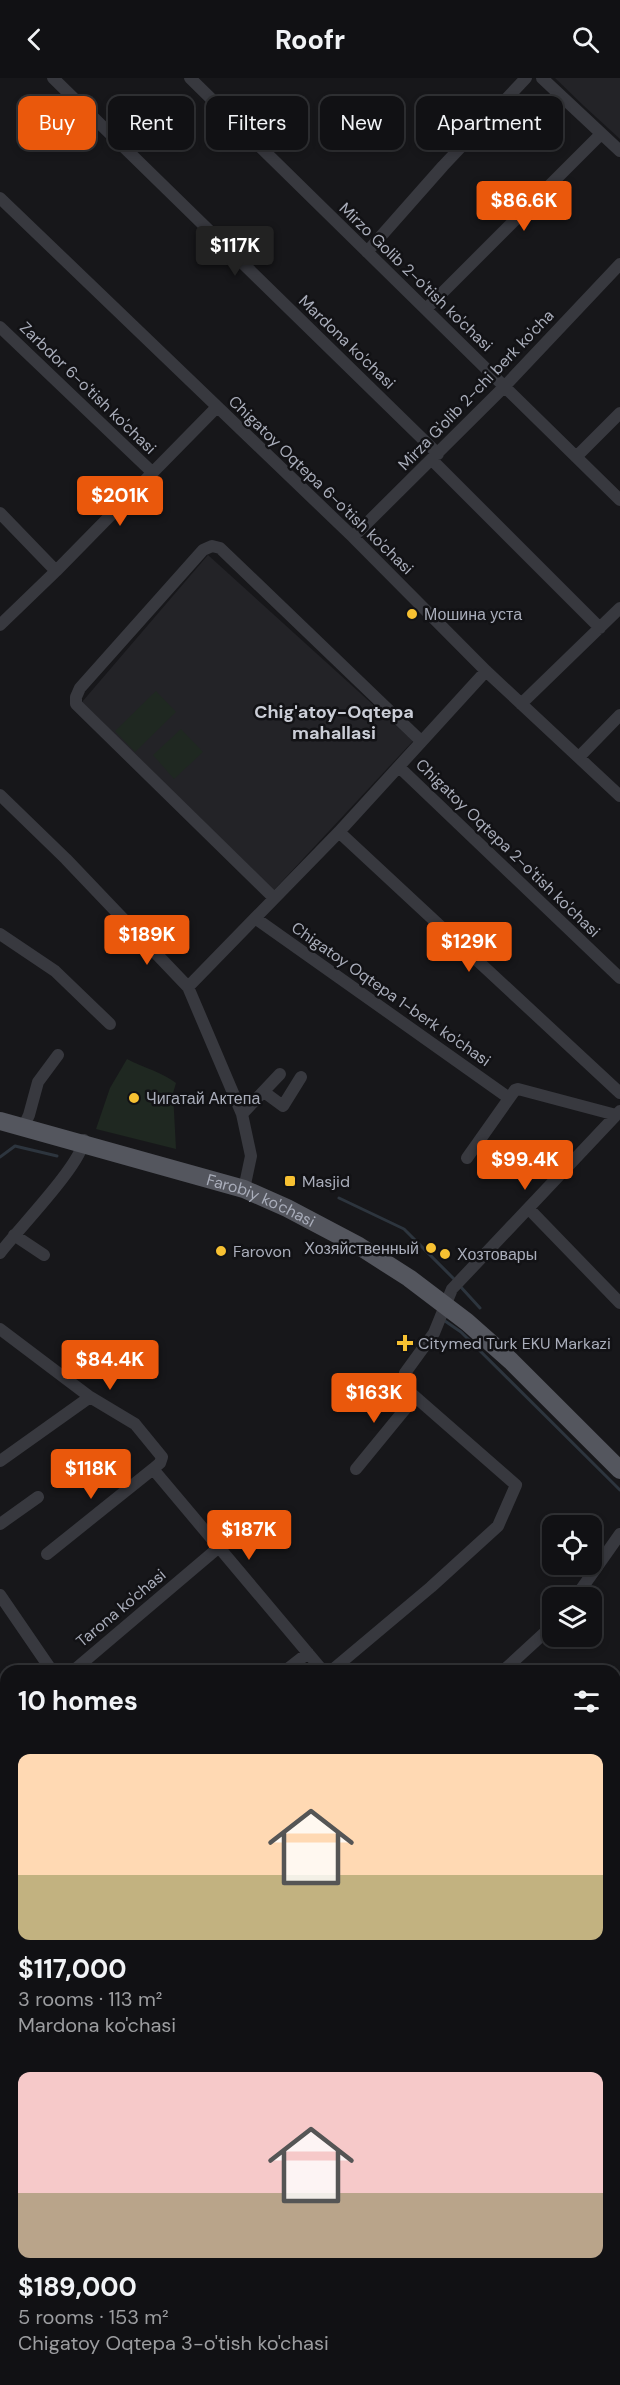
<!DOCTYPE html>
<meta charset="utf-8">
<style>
:root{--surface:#111114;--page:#1a1a1d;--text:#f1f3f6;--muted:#9c9da0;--line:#303134;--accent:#ea580c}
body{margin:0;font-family:"DM Sans",sans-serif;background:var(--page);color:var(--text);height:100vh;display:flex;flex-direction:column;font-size:22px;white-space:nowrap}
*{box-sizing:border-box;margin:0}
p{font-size:20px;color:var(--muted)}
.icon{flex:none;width:33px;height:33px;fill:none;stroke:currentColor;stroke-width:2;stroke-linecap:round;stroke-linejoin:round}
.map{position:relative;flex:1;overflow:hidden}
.panel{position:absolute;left:0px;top:1587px;width:621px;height:720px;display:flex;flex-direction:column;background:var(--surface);border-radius:18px 18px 0 0;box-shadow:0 3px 9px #0003,0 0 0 2px var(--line)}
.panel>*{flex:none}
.guide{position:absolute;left:18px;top:18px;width:585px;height:54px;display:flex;gap:12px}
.buttons{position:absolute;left:542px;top:1437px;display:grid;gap:12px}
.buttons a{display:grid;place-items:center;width:60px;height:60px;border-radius:12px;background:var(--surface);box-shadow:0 3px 9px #0003,0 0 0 2px var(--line);font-size:30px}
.price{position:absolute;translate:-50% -51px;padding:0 14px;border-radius:6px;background:var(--accent);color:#fff;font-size:20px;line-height:39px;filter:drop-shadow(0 2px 3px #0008)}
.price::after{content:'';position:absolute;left:50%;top:36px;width:18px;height:14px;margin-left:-9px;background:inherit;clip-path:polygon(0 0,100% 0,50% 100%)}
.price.current{background:#222;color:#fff}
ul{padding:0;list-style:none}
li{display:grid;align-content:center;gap:12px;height:318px;padding:0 18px}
li span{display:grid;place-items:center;height:186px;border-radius:12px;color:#555}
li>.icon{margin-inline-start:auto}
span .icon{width:108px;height:108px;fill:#fffc;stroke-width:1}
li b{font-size:26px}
h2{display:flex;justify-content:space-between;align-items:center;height:72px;padding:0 18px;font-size:26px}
.pill{padding:0 21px;border-radius:12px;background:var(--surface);box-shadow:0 3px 9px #0003,0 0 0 2px var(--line);font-size:21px;line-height:54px}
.pill.current{background:var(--accent);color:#fff}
header{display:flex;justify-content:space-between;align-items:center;height:78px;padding:0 18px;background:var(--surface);font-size:27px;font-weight:700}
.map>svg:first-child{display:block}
</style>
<header><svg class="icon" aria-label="back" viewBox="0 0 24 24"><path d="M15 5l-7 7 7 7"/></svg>Roofr<svg class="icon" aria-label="search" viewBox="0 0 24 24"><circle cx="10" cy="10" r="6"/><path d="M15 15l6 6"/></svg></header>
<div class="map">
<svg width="620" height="2307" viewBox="0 0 620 2307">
<rect width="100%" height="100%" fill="#17171a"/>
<path fill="#232327" d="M555,0H620V61L584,28Z
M208,477L413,663L274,812L82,624Z"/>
<path fill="#1f2821" d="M156,613L176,634L135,674L115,653Z
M181,651L203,674L174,701L153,677Z
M127,981C144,990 162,994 176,1005L173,1015L176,1071L96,1051L110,1010Z"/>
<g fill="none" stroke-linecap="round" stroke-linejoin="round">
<path stroke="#2d353e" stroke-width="3" d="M0,1079L15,1068L57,1078
M339,1120L404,1151L455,1202
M459,1207L480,1230
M445,1243L461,1254L620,1412"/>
<path stroke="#38393f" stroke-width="12" d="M53,0L438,376
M190,0L620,422
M542,0L620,73
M0,120L353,459L486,593L620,718
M367,174L443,88L526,0
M426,231L601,56
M0,249L153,395
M576,379L620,335
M432,382L600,550
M0,435L56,493
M353,459L504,309L620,186
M0,547L56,493L217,329
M521,626L620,530
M579,679L620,637
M399,689L620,900
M0,717L66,781L188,909L242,1036L251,1078L244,1111
M339,754L620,1015
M274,820L76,626V619L80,610L203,472L212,468L220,470L421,663
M255,840L509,1020
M0,856L55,893L110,946
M188,909L339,754L486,593
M264,1014L283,1028L301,999
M242,1036L280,996
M23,1050L29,1037L38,1004L58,977
M467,1080L515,1012L518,1011L616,1037
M529,1131L620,1225
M14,1157L44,1177
M0,1175C19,1150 81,1087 84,1062
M0,1251L90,1319L135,1346L162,1379L160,1385L153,1391L47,1476
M0,1383L90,1319
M153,1391L323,1593
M356,1391L415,1319
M0,1446L38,1419
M0,1517L52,1593
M575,1520L620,1456
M73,1593L218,1470
M285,1593L308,1575
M331,1593L431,1509L498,1448L516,1407L404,1309L405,1295L434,1255L452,1211L620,1033
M503,1593L552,1548
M0,1659L6,1655
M615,1673L620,1669
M615,1787L620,1782
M0,1804L6,1800
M0,1839L6,1848
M615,1867L620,1872
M0,1963L6,1959
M0,1982L6,1991
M615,2100L620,2106
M0,2189L6,2198
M0,2259L6,2255
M615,2260L620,2257
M73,2301L77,2307
M202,2301L206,2307
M307,2301L311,2307
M398,2301L400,2307
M537,2307L547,2301"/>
<path stroke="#46484f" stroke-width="16" d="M615,1974L620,1969
M137,2307L146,2301"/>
<path stroke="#54565e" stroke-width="18" id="s1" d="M0,1043L244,1111L287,1130L359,1168L409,1200L467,1244L511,1283L620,1392"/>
</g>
<g fill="#f7c132" stroke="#121215" stroke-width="2">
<circle cx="412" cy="536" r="6"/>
<circle cx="134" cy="1020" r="6"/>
<rect x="284" y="1097" width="12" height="12" rx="3"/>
<circle cx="431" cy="1170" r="6"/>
<circle cx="221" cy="1173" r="6"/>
<circle cx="445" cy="1176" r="6"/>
<path d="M402 1256h6v6h6v6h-6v6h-6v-6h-6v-6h6z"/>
</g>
<g text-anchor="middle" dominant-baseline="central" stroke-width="5" stroke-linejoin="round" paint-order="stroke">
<g font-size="16" fill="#a9adba" stroke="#121215">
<text transform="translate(416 199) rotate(44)">Mirzo Golib 2-o'tish ko'chasi</text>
<text transform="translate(347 264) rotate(44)">Mardona ko'chasi</text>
<text transform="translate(88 310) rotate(44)">Zarbdor 6-o'tish ko'chasi</text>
<text transform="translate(476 312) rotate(-46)">Mirza G'olib 2-chi berk ko'cha</text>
<text transform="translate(321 407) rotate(44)">Chigatoy Oqtepa 6-o'tish ko'chasi</text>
<text transform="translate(508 770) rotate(44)">Chigatoy Oqtepa 2-o'tish ko'chasi</text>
<text transform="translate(391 916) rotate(35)">Chigatoy Oqtepa 1-berk ko'chasi</text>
<text stroke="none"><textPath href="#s1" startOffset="273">Farobiy ko'chasi</textPath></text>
<text transform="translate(121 1530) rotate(-40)">Tarona ko'chasi</text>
</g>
<g font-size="16" fill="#a9adba" stroke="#121215" text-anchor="start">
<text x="424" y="536">Мошина уста</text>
<text x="146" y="1020">Чигатай Актепа</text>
<text x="302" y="1103">Masjid</text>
<text x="419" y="1170" text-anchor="end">Хозяйственный</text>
<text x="233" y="1173">Farovon</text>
<text x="457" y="1176">Хозтовары</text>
<text x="418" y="1265">Citymed Turk EKU Markazi</text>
</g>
<g font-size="18" font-weight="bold" fill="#cacdd6" stroke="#121215">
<text x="334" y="634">Chig'atoy-Oqtepa<tspan x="334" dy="21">mahallasi</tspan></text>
</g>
</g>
</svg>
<div class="buttons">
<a><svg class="icon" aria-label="locate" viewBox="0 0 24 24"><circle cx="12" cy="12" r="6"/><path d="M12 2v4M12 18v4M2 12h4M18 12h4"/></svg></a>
<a><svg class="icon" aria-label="layers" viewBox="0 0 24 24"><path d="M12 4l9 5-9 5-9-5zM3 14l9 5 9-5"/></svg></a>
</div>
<b class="price" style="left:524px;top:154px">$86.6K</b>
<b class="price current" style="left:235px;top:199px">$117K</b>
<b class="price" style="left:120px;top:449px">$201K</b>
<b class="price" style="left:147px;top:888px">$189K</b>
<b class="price" style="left:469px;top:895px">$129K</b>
<b class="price" style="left:525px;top:1113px">$99.4K</b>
<b class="price" style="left:110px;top:1313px">$84.4K</b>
<b class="price" style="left:374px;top:1346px">$163K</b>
<b class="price" style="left:91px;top:1422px">$118K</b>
<b class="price" style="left:249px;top:1483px">$187K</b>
<div class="guide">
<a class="pill current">Buy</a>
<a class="pill">Rent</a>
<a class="pill">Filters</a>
<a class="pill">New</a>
<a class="pill">Apartment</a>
</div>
<section class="panel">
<h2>10 homes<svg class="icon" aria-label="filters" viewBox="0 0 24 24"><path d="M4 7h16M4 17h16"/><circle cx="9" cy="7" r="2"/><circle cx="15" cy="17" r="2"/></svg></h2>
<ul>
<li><span style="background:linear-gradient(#ffd9b3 65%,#c2b280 0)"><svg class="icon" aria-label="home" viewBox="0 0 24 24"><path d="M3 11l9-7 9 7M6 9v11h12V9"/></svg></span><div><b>$117,000</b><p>3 rooms · 113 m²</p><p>Mardona ko'chasi</p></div></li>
<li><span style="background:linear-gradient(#f6c9c9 65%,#b9a48a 0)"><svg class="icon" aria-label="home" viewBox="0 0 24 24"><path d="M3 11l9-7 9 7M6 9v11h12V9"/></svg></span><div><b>$189,000</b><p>5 rooms · 153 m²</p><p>Chigatoy Oqtepa 3-o'tish ko'chasi</p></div></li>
</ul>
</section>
</div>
